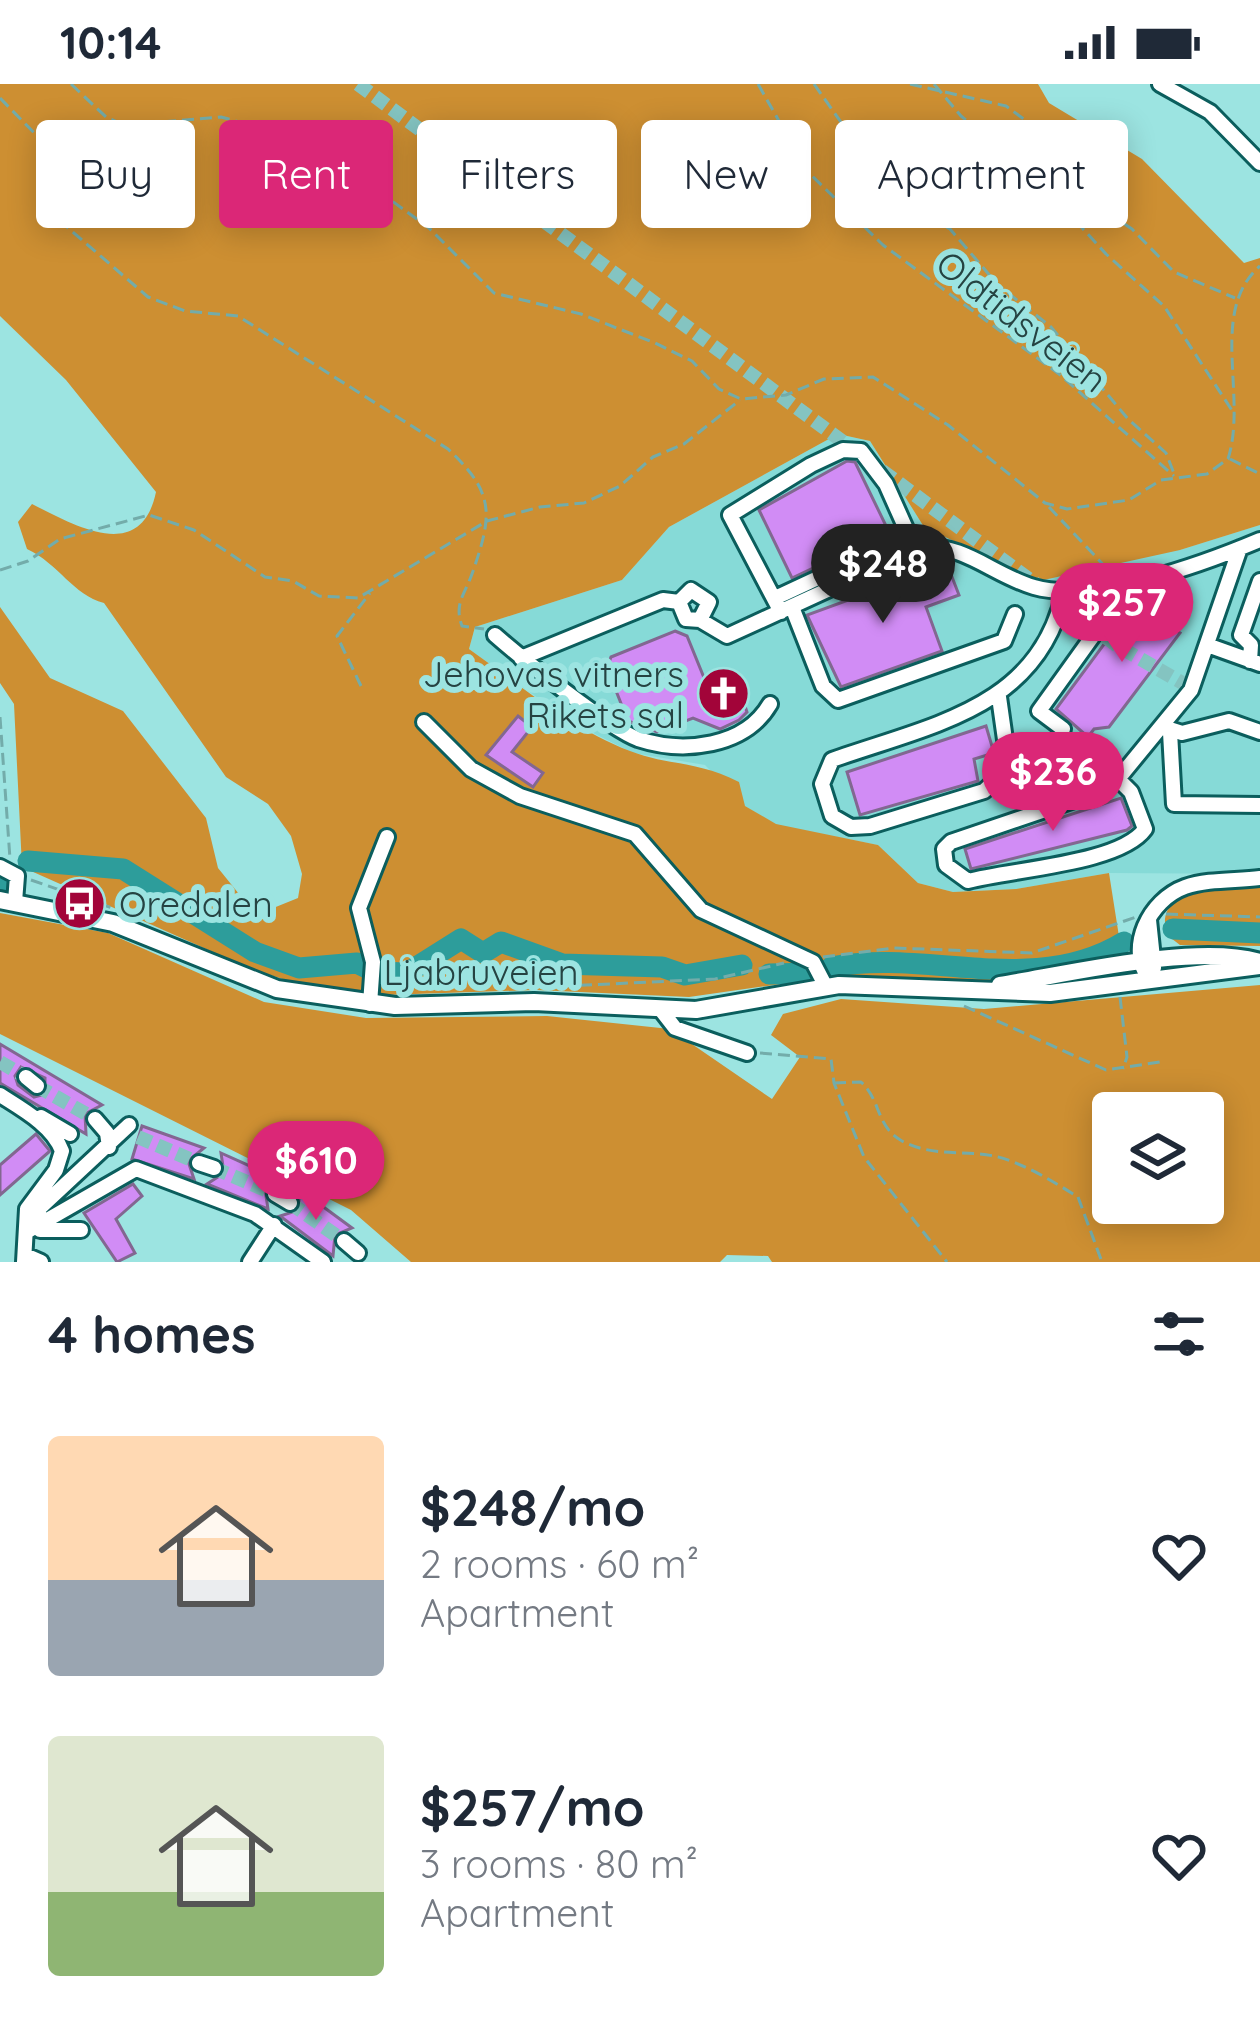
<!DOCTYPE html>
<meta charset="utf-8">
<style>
:root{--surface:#fff;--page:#f2f2f3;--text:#1f2937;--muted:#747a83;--accent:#db2777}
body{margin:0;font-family:Quicksand,sans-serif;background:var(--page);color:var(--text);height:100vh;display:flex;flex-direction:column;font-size:45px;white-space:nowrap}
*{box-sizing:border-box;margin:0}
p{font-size:39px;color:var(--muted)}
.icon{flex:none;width:66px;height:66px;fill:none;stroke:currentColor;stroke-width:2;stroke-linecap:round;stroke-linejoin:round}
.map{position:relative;height:1178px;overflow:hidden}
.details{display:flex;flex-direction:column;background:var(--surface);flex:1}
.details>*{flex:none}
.guide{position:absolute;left:36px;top:36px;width:1188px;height:108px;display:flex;gap:24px}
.tools{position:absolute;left:1092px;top:1008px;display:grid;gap:24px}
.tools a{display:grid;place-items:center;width:132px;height:132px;border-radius:12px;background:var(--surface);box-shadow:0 6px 30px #0003;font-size:60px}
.price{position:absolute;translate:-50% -102px;padding:0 27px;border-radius:42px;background:var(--accent);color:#fff;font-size:39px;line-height:78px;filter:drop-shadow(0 3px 6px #0008)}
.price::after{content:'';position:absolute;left:50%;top:72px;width:36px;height:27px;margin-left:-18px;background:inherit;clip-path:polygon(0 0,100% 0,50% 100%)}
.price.current{background:#222;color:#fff}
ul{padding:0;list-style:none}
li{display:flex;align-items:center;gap:36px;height:300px;padding:0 48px}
li span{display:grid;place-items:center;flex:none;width:336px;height:240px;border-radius:12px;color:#555}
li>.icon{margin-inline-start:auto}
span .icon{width:144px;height:144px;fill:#fffc;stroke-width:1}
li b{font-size:51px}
h2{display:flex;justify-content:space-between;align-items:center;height:144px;padding:0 48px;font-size:51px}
.chip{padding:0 42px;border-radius:12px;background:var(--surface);box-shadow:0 6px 30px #0003;font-size:42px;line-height:108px}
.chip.current{background:var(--accent);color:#fff}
.status{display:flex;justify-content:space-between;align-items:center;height:84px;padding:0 60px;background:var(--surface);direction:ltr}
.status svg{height:33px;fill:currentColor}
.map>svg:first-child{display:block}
</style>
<div class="status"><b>10:14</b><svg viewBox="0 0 49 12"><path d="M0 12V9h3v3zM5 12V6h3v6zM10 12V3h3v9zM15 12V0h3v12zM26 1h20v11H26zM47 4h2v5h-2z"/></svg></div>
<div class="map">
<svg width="1260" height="1178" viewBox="0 0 1260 1178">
<rect width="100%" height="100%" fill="#9ce4e1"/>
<path fill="#86dad7" d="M838,350L870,357L924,443L1180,466L1260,441V790L1109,789L1016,805L953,808L918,799L878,761L776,741L745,722L705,681L633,669L573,639L469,565L475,543L622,496L669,443Z"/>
<path fill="#cd8f32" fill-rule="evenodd" d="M0,0H1038L1049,19L1142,75L1244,179L1260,174V441L1180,466L1039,497L924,443L870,357L838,350L669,443L622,496L475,543L469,565C520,601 570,644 630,667C668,682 696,676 739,698L745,722L776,740L878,761L918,799L953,808L1016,805L1109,789L1123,878L982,900L830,893L689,913L536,906L385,911L318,906L251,885L22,783L14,620L0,599V523L50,594L123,627L206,734L218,784L256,831L298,814L302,790L291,752L268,720L226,693L104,519C73,511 59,480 27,465L18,438L32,420C76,442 141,480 156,408L66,296L0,232Z
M1260,799V862L1180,861L1167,851C1152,800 1226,804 1260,799Z
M0,829L108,849L264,918L366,934L547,932L670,945L772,1015L800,973L771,951L783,930L841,915L984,925L1260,901V1178H772L768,1172L727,1171L720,1178H411L351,1126L0,950ZM1113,1029H1203V1119H1113Z"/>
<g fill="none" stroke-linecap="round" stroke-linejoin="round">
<path stroke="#2d9d9b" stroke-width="21" d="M28,777L123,785L255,868L299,884L357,879L369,885
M0,797H2
M1173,845L1260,849
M831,883C927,864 1032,914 1124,858
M378,888L407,889L461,855L483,869L501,858L562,880L662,883L685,891L742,881
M769,890L815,889"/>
</g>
<path fill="#d18cf5" stroke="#826791" stroke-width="3" fill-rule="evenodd" d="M847,377L855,378L889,448L792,494L759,426Z
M947,480L959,511L926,523L942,567L841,603L807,531Z
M1183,513L1191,518L1172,544L1180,549L1109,643L1094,645L1088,653L1056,625L1136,517L1144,523Z
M675,547L687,552L707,601L743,616L747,628L739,636L720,645L693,634L657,648L628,637L607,584L611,573Z
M518,632L532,643L512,668L543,689L533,703L486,671Z
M986,642L994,669L974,675L978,697L860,731L847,688Z
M1121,714L1132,742L1127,746L971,785L965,765Z
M0,960L102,1021L85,1030L86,1050L0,999ZM21,983L45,994V1010L34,1013L18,1001L15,992Z
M142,1042L204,1064L188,1077L194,1095L132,1075Z
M36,1050L50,1067L0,1111V1081Z
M221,1069L281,1096L265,1105L268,1125L207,1100L224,1089Z
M133,1100L142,1112L116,1135L135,1169L117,1178L84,1129Z
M299,1105L352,1144L335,1151L333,1172L280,1132L299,1126Z"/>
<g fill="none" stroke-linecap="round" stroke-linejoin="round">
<path stroke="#84c4c1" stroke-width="14" stroke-dasharray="14 7" stroke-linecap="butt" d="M358,0L1037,501
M1055,515L1116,561L1186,601
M0,978L26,993
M37,1002L95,1035
M138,1053L199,1079
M214,1084L275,1110
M290,1119L344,1157"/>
<defs>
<path id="minor" d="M1160,0L1210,28L1260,79
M775,514L910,451
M679,518L686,535L700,536L727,552L921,463C965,460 993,491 1034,503C1094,520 1203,480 1260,456
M792,523L823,602L838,616L1004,557L1015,530
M781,528L730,431L811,381L843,366L861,367L886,400L915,465
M495,551C520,573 610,645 638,655C684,670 745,663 770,620
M1210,562L1260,580
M521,574L663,516L679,518L691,506L709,518L700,536
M1250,577L1251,561L1241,551L1260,497
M999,613L1009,684L984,707L870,742L851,743L832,732L822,700L832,676C930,641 1039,625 1064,508
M424,638L471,685L520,712L635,750L701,826L813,878L826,903
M1163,643L1182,649L1229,637L1260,648
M1063,645L1039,627L1133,496
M1170,648L1174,720L1260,721
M1009,667L1068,674
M1118,695L1131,708L1145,745C1120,780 1012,785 968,797L946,781L944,765L951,758L1080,714L1118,695L1191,606L1240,464
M0,783L17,792L15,818
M1149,836L1154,884
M1149,895C1126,864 1149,816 1185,803C1208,795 1236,797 1260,794
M370,920L373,878L359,824L387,753
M661,926L675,944L747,969
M26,993L37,1002
M0,1011C22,1025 53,1042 62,1067L56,1086L27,1125L24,1178
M41,1033L70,1050
M95,1035L107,1049L109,1063
M199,1079L214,1084
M275,1110L290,1119
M31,1142L41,1123L129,1041
M40,1146H81
M28,1147L136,1085L255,1130L323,1178
M344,1157L358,1169
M25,1171L41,1178
M250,1178L274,1141"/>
<path id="major" d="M0,816L113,839L277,905L395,922L534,918L696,926L839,901L1050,909L1260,882
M1000,901C1068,890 1197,859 1260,878"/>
</defs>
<use href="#minor" stroke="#0b5e5d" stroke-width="20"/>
<use href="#major" stroke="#0b5e5d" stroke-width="22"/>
<path stroke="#73acaa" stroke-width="3" stroke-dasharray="12 6" stroke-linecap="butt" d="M71,0L106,33L124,41L221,33L310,57L429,144L494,209L581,230L655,259L692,277L719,305L741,315L786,311L824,295L873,293L948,341L1045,419L1067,425L1129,416L1161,396L1207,390L1228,375C1248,312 1208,227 1260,182
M758,0L808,88L883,161L1059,290L1174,392
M814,0L874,85L919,129L950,145L998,201L1051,243L1128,335L1166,369L1175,392
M910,0L1006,22L1029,39L1064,100L1132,145L1174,188L1235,214
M934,0L961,32L1032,89L1106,170L1164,222L1235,331
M0,14L45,60L53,131L148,213L185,227L238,232L448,365C495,409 493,430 472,490C464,512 454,520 462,542L484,545
M1053,111L1065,108L1083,115
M1230,375L1260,390
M1049,423L1112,490
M0,486L28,477L60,455L149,431L194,446L265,493L293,497L319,512L358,514L487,437L540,423L584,419L620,402L653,373L684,360L740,316
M361,602L337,552L370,509
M0,633L10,775
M31,796L141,834
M1166,830L1260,833
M823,873L894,864L1032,869L1136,833
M544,903L715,895L784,879
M1120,913L1127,973L1123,985
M964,922L1106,986L1160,978
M760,969L831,975L834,999L864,1073L947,1178
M834,999L861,998C881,1016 876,1043 902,1057C932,1073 963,1066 994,1072C1022,1078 1054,1098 1078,1113L1102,1178"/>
<use href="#minor" stroke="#fff" stroke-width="14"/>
<use href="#major" stroke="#fff" stroke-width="16"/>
</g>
<defs>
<symbol id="church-disc" viewBox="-11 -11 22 22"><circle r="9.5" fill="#a20439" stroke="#9ce4e1"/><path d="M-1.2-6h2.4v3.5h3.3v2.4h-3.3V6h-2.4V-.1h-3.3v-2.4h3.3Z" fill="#fff"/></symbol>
<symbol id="bus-disc" viewBox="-11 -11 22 22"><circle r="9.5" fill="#a20439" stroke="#9ce4e1"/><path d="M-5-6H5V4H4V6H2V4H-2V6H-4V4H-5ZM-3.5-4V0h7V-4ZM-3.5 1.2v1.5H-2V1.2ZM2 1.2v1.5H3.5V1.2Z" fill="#fff"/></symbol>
</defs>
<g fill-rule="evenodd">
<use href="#church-disc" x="694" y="580" width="59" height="59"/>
<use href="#bus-disc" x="50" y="790" width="59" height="59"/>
</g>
<g text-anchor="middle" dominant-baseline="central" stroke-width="12" stroke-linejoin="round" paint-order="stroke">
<g font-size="36" fill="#254342" stroke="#9ce4e1">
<text transform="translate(1022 237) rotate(38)">Oldtidsveien</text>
<text x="481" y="887">Ljabruveien</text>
</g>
<g font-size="36" fill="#254342" stroke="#9ce4e1" text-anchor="end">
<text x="684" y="589">Jehovas vitners<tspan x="684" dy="41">Rikets sal</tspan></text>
<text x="119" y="819" text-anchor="start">Oredalen</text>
</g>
</g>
</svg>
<div class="tools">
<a><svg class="icon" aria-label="layers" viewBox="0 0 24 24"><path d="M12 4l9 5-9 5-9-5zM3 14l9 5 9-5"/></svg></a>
</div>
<b class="price current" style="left:883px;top:542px">$248</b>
<b class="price" style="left:1122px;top:581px">$257</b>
<b class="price" style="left:1053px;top:750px">$236</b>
<b class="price" style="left:316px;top:1139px">$610</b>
<div class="guide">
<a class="chip">Buy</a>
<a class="chip current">Rent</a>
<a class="chip">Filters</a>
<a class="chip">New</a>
<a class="chip">Apartment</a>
</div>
</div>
<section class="details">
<h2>4 homes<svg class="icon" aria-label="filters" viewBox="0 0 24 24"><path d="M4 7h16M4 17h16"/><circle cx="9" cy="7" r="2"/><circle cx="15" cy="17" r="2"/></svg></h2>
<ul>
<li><span style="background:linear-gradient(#ffd9b3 60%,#9aa5b1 0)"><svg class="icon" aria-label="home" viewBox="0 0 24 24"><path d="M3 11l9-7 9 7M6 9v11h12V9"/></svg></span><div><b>$248/mo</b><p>2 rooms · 60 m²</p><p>Apartment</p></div><svg class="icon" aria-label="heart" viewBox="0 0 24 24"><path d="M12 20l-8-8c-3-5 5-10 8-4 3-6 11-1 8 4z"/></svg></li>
<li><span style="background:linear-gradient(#dfe7d0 65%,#8fb573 0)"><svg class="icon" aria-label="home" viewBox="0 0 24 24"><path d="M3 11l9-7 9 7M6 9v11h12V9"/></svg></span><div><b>$257/mo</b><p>3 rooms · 80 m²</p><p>Apartment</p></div><svg class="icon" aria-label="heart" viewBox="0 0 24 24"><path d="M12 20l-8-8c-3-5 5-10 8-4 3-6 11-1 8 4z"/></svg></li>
</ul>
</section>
